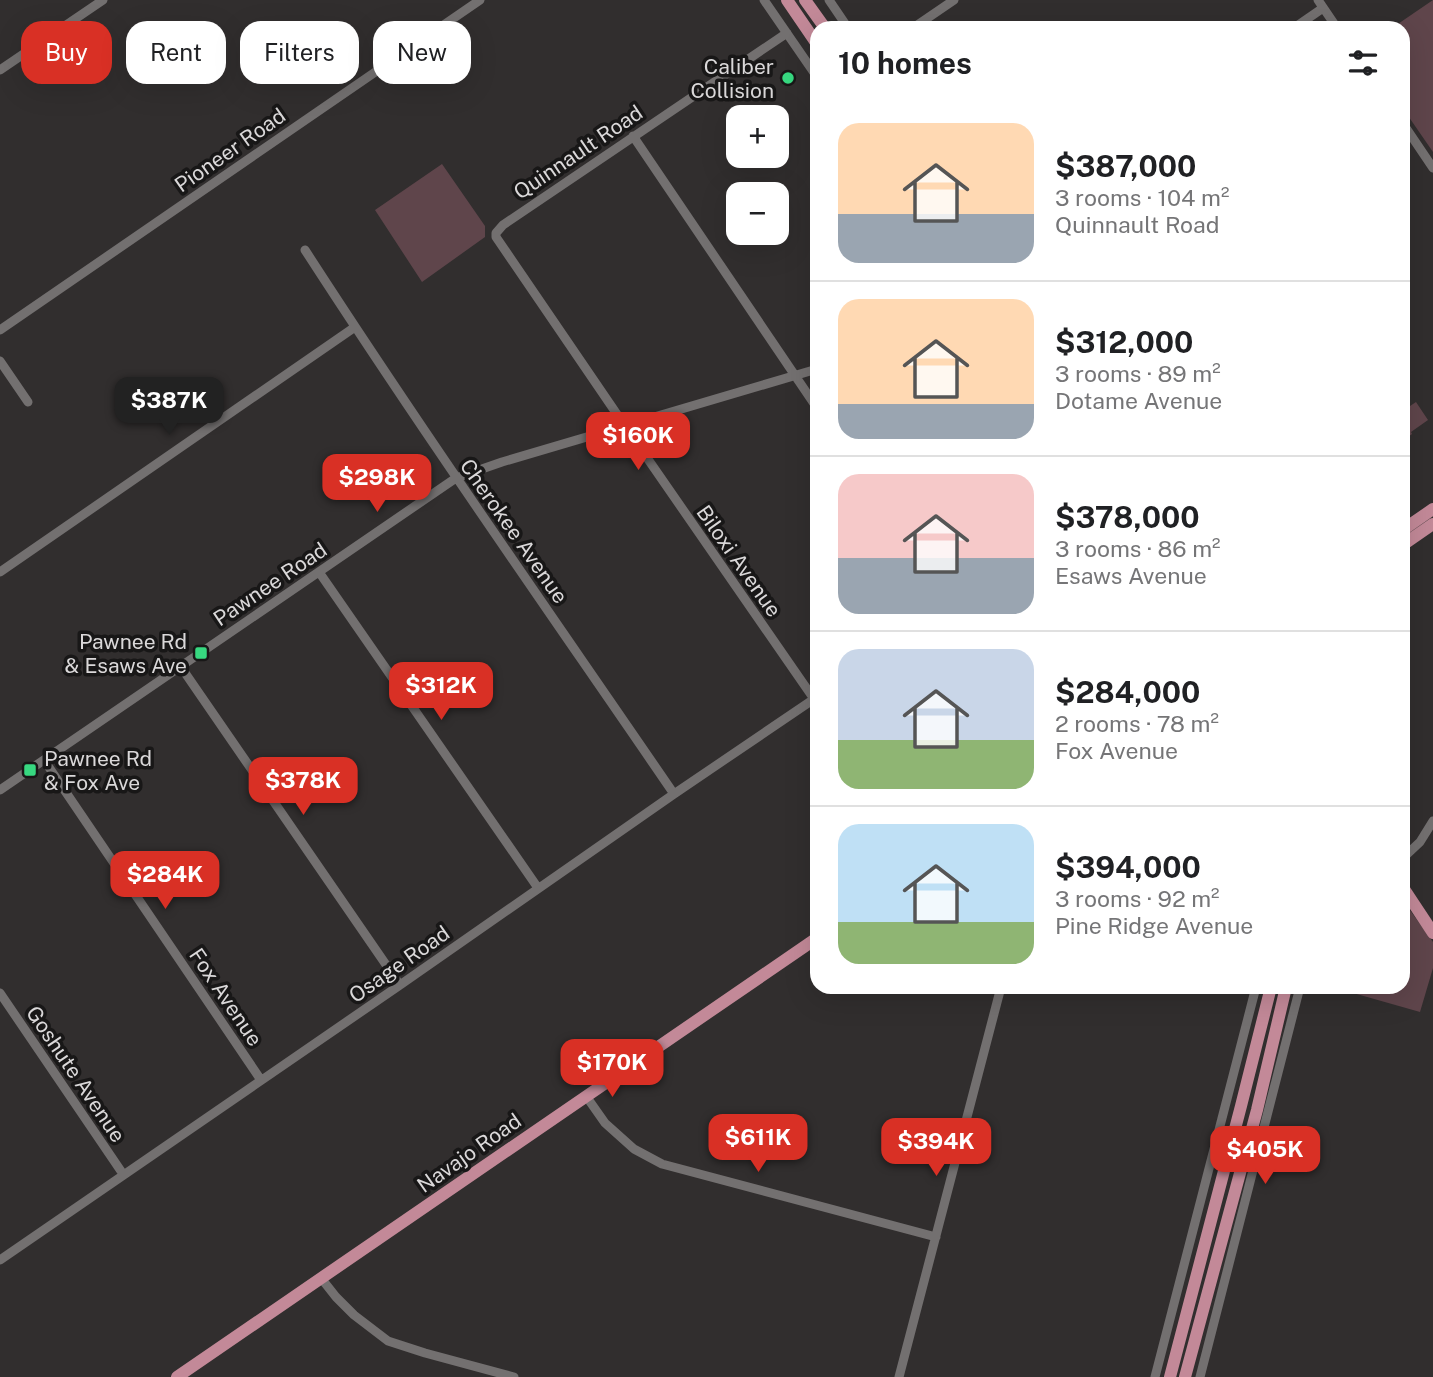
<!DOCTYPE html>
<meta charset="utf-8">
<style>
:root{--surface:#fff;--page:#f6f6f6;--text:#202124;--muted:#757577;--line:#e0e0e0;--accent:#d93025}
body{margin:0;font-family:"Public Sans",sans-serif;background:var(--page);color:var(--text);height:100vh;display:flex;flex-direction:column;font-size:26px;white-space:nowrap}
*{box-sizing:border-box;margin:0}
p{font-size:23px;color:var(--muted)}
.icon{flex:none;width:38px;height:38px;fill:none;stroke:currentColor;stroke-width:2;stroke-linecap:round;stroke-linejoin:round}
.map{position:relative;flex:1;overflow:hidden}
.drawer{position:absolute;left:810px;top:21px;width:600px;height:973px;display:flex;flex-direction:column;background:var(--surface);border-radius:21px;box-shadow:0 7px 28px #0002}
.drawer>*{flex:none}
.hud{position:absolute;left:21px;top:21px;width:665px;height:63px;display:flex;gap:14px}
.buttons{position:absolute;left:726px;top:105px;display:grid;gap:14px}
.buttons a{display:grid;place-items:center;width:63px;height:63px;border-radius:14px;background:var(--surface);box-shadow:0 7px 28px #0002;font-size:35px}
.price{position:absolute;translate:-50% -60px;padding:0 16px;border-radius:14px;background:var(--accent);color:#fff;font-size:23px;line-height:46px;filter:drop-shadow(0 2px 4px #0008)}
.price::after{content:'';position:absolute;left:50%;top:42px;width:21px;height:16px;margin-left:-10px;background:inherit;clip-path:polygon(0 0,100% 0,50% 100%)}
.price.on{background:#222;color:#fff}
ul{padding:0;list-style:none}
li{display:flex;align-items:center;gap:21px;height:175px;padding:0 28px}
li+li{border-top:2px solid var(--line)}
li span{display:grid;place-items:center;flex:none;width:196px;height:140px;border-radius:21px;color:#555}
li>.icon{margin-inline-start:auto}
span .icon{width:84px;height:84px;fill:#fffc;stroke-width:1}
li b{font-size:30px}
h2{display:flex;justify-content:space-between;align-items:center;height:84px;padding:0 28px;font-size:30px}
.tag{padding:0 24px;border-radius:21px;background:var(--surface);box-shadow:0 7px 28px #0002;font-size:24px;line-height:63px}
.tag.on{background:var(--accent);color:#fff}
.map>svg:first-child{display:block}
</style>
<div class="map">
<svg width="1433" height="1377" viewBox="0 0 1433 1377">
<rect width="100%" height="100%" fill="#312e2e"/>
<path fill="#5f454b" d="M1433,0V152L1404,110V28H1392Z
M442,164L485,226V237L422,282L375,210Z
M1416,402L1428,420L1411,432L1412,434L1408,437L1404,430V410Z
M1404,902L1433,942V968L1420,1012L1332,987H1404Z"/>
<g fill="none" stroke-linecap="round" stroke-linejoin="round">
<path stroke="#737070" stroke-width="9" d="M764,0L817,77
M829,0L848,28
M1318,0L1337,28
M913,28L954,0
M1294,28L1323,8
M787,33L503,225L496,233V237L625,426L814,699
M0,70L103,0
M1404,125L1433,168
M633,136L817,408
M305,250C424,434 550,613 674,794
M0,330L480,0
M0,361L28,402
M0,572L355,327
M319,572L538,888
M181,667L400,985
M44,760L261,1080
M0,790L456,478L502,462L817,369
M1404,857L1420,842L1433,821
M0,993L123,1174
M586,1096L605,1123L634,1149L662,1164L936,1237
M0,1260L400,985L674,794L817,697
M321,1278L336,1297L354,1315L388,1341L425,1353L514,1377
M899,1377L1001,987
M1155,1377L1256,987
M1200,1377L1300,987"/>
<path stroke="#c38998" stroke-width="12" d="M787,0L817,44
M805,0L825,28
M1404,529L1433,509
M1404,544L1433,524
M1404,889L1433,933
M177,1377L817,938
M1170,1377L1241,1106L1271,987
M1185,1377L1257,1110L1286,987"/>
</g>
<g fill="#37d880" stroke="#181717" stroke-width="2.5">
<circle cx="788" cy="78" r="7"/>
<rect x="194" y="646" width="14" height="14" rx="3.5"/>
<rect x="23" y="763" width="14" height="14" rx="3.5"/>
</g>
<g text-anchor="middle" dominant-baseline="central" stroke-width="7" stroke-linejoin="round" paint-order="stroke">
<g font-size="21" fill="#dad8d9" stroke="#181717" text-anchor="end">
<text x="774" y="66">Caliber<tspan x="774" dy="24">Collision</tspan></text>
<text x="187" y="641">Pawnee Rd<tspan x="187" dy="24">&amp; Esaws Ave</tspan></text>
<text x="44" y="758" text-anchor="start">Pawnee Rd<tspan x="44" dy="24">&amp; Fox Ave</tspan></text>
</g>
<g font-size="21" fill="#dad8d9" stroke="#181717">
<text transform="translate(230 150) rotate(-35)">Pioneer Road</text>
<text transform="translate(578 152) rotate(-34)">Quinnault Road</text>
<text transform="translate(514 531) rotate(55)">Cherokee Avenue</text>
<text transform="translate(739 561) rotate(55)">Biloxi Avenue</text>
<text transform="translate(270 584) rotate(-34)">Pawnee Road</text>
<text transform="translate(399 964) rotate(-35)">Osage Road</text>
<text transform="translate(226 997) rotate(56)">Fox Avenue</text>
<text transform="translate(76 1074) rotate(56)">Goshute Avenue</text>
<text transform="translate(469 1153) rotate(-35)">Navajo Road</text>
</g>
</g>
</svg>
<div class="buttons">
<a>+</a>
<a>−</a>
</div>
<b class="price on" style="left:169px;top:437px">$387K</b>
<b class="price" style="left:638px;top:472px">$160K</b>
<b class="price" style="left:377px;top:514px">$298K</b>
<b class="price" style="left:441px;top:722px">$312K</b>
<b class="price" style="left:303px;top:817px">$378K</b>
<b class="price" style="left:165px;top:911px">$284K</b>
<b class="price" style="left:612px;top:1099px">$170K</b>
<b class="price" style="left:758px;top:1174px">$611K</b>
<b class="price" style="left:936px;top:1178px">$394K</b>
<b class="price" style="left:1265px;top:1186px">$405K</b>
<div class="hud">
<a class="tag on">Buy</a>
<a class="tag">Rent</a>
<a class="tag">Filters</a>
<a class="tag">New</a>
</div>
<section class="drawer">
<h2>10 homes<svg class="icon" aria-label="filters" viewBox="0 0 24 24"><path d="M4 7h16M4 17h16"/><circle cx="9" cy="7" r="2"/><circle cx="15" cy="17" r="2"/></svg></h2>
<ul>
<li><span style="background:linear-gradient(#ffd9b3 65%,#9aa5b1 0)"><svg class="icon" aria-label="home" viewBox="0 0 24 24"><path d="M3 11l9-7 9 7M6 9v11h12V9"/></svg></span><div><b>$387,000</b><p>3 rooms · 104 m²</p><p>Quinnault Road</p></div></li>
<li><span style="background:linear-gradient(#ffd9b3 75%,#9aa5b1 0)"><svg class="icon" aria-label="home" viewBox="0 0 24 24"><path d="M3 11l9-7 9 7M6 9v11h12V9"/></svg></span><div><b>$312,000</b><p>3 rooms · 89 m²</p><p>Dotame Avenue</p></div></li>
<li><span style="background:linear-gradient(#f6c9c9 60%,#9aa5b1 0)"><svg class="icon" aria-label="home" viewBox="0 0 24 24"><path d="M3 11l9-7 9 7M6 9v11h12V9"/></svg></span><div><b>$378,000</b><p>3 rooms · 86 m²</p><p>Esaws Avenue</p></div></li>
<li><span style="background:linear-gradient(#c9d6e8 65%,#8fb573 0)"><svg class="icon" aria-label="home" viewBox="0 0 24 24"><path d="M3 11l9-7 9 7M6 9v11h12V9"/></svg></span><div><b>$284,000</b><p>2 rooms · 78 m²</p><p>Fox Avenue</p></div></li>
<li><span style="background:linear-gradient(#bfe0f5 70%,#8fb573 0)"><svg class="icon" aria-label="home" viewBox="0 0 24 24"><path d="M3 11l9-7 9 7M6 9v11h12V9"/></svg></span><div><b>$394,000</b><p>3 rooms · 92 m²</p><p>Pine Ridge Avenue</p></div></li>
</ul>
</section>
</div>
